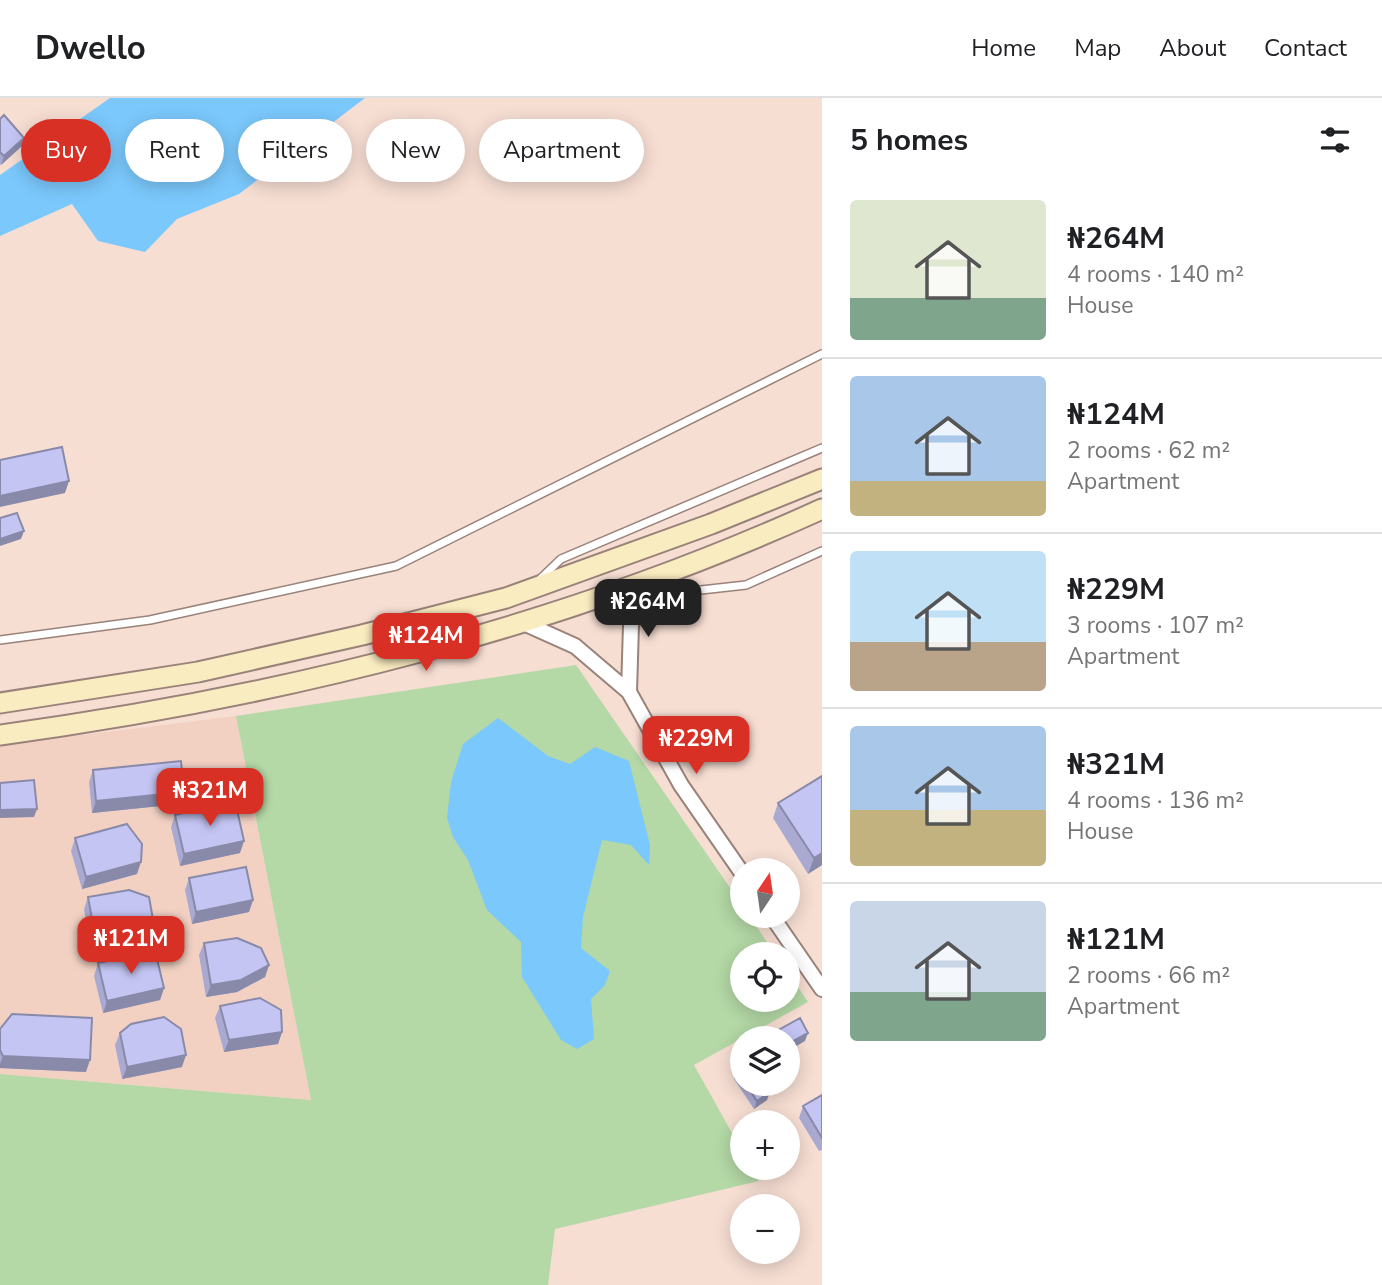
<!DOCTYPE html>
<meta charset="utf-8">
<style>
:root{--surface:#fff;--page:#f2f2f2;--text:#202124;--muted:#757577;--line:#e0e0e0;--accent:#d93025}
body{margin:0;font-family:"Nunito Sans",sans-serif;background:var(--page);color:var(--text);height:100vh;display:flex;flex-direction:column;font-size:26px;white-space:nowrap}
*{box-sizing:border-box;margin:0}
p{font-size:23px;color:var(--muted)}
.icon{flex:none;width:38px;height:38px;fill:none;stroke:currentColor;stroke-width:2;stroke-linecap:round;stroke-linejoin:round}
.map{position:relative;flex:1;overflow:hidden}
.panel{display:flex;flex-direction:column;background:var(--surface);width:560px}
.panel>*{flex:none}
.top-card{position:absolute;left:21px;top:21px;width:665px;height:63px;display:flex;gap:14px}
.needle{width:46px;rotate:13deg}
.tools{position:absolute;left:730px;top:760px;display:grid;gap:14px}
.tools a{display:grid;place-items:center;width:70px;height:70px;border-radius:50%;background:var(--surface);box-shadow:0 4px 18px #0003;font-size:35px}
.price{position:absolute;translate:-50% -60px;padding:0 16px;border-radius:14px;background:var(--accent);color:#fff;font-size:23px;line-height:46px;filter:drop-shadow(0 2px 4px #0008)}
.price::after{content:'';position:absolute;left:50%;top:42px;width:21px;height:16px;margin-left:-10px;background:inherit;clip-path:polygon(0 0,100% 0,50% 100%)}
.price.selected{background:#222;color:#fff}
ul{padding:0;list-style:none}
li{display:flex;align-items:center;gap:21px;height:175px;padding:0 28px}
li+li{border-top:2px solid var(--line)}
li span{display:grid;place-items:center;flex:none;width:196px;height:140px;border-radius:7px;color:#555}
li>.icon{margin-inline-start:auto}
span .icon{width:84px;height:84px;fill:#fffc;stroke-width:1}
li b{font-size:30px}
h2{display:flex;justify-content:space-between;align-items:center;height:84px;padding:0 28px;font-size:30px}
.pill{padding:0 24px;border-radius:32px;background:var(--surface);box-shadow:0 4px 18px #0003;font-size:24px;line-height:63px}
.pill.selected{background:var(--accent);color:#fff}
header{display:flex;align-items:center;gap:42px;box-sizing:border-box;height:98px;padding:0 35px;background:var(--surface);border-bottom:2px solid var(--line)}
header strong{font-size:33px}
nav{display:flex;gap:38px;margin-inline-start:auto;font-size:24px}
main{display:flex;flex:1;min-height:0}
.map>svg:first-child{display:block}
</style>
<header>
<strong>Dwello</strong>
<nav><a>Home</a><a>Map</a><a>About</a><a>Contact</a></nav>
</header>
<main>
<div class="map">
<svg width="822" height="1187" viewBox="0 0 822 1187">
<rect width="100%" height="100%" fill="#f7ded3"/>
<path fill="#f2d1c3" d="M236,618L311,1002L0,976V647Z"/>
<path fill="#b4d8a6" d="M576,567L742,807V817H749L775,856H742V901H788V874L808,904L694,967L742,1053V1069H751L759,1083L555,1131L548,1187H0V976L311,1002L236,618Z"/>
<path fill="#7bc8fc" d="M110,0H365L239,96L177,121L145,154L98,143L72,106L0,138V77Z
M498,620L548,658L570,666L595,649L629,663L650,747L649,767L631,747L602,742L583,819L581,850L610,873L605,887L591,901L594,941L577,951L561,942L522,879L521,844L487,812L468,762L453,739L447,720L451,684L463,646Z"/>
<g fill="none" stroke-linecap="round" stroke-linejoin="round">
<defs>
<path id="lane" d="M539,482L561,461L822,350
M611,502L746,487L822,453
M0,542L150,522L396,468L822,256"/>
<path id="street" d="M526,526L575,548L629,594L681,687L742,775
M629,594L631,527L650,483
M771,817L822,891"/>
<path id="secondary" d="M0,605L198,574L362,537L506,500L711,426L822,381
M0,637C285,598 560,530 822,411"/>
</defs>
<use href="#lane" stroke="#998279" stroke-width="10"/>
<use href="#street" stroke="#998279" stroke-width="18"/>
<use href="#secondary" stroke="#998279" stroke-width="23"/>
<use href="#lane" stroke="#fff" stroke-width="7"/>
<use href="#street" stroke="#fff" stroke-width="14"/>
<use href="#secondary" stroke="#faecc1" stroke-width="19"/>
</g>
<path fill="#a9a9d1" d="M0,21L22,48L1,67L0,66Z
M93,672L184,694L180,706L92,715L89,684Z
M778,705L822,767L808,776L773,720Z
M175,717L240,755L180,768L171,729Z
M75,740L137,776L82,791L71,753Z
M189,780L253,802L249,814L192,826L185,792Z
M88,799L154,827L150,840L90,849L84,811Z
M204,845L269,867L265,879L237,894L206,899L199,857Z
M98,865L164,890L160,902L103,915L94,878Z
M220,908L282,934L278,946L224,954L215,920Z
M0,931L86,974L0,970Z
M120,935L182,969L122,981L115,947Z
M742,970V985H764L767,1002L754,1011L734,981L737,973Z
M822,997V1052L819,1053L799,1020L803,1008Z"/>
<path fill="#898aaa" d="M24,40L22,48L1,67L4,58Z
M69,383L65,395L0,409V398Z
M24,433L21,441L0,448V441Z
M184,694L180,706L92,715L96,703Z
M37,711L34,719L0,720V712Z
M244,743L240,755L180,768L184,756Z
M822,755V767L808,776L814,760Z
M141,764L137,776L82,791L86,779Z
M253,802L249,814L192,826L196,814Z
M154,827L150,840L90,849L95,837Z
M269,867L265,879L237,894L206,899L211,887Z
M164,890L160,902L103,915L107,903Z
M282,934L278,946L224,954L229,942Z
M808,935L805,943L788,953V946Z
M186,957L182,969L122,981L127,969Z
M3,958L90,962L86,974L0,970V966Z
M770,994L767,1002L754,1011L757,1003Z"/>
<path fill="#c4c5f3" stroke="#898aaa" stroke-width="2" d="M4,17L24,40L4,58L0,54V21Z
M62,349L69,383L0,398V362Z
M17,415L24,433L0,441V420Z
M181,663L184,694L96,703L93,672Z
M822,678V755L814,760L778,705Z
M34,682L37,711L0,712V685Z
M235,703L244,743L184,756L175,717Z
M127,726L142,746L141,764L86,779L75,740Z
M246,769L253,802L196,814L189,780Z
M129,792L149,799L154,827L95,837L88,799Z
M237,840L261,850L269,867L241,882L211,887L204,845Z
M155,853L164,890L107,903L98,865Z
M260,900L281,912L282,934L229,942L220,908Z
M12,916L92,920L90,962L3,958L0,952V931Z
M164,919L181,931L186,957L127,969L120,935L131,926Z
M800,920L808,935L788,946V940H764Z
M742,970V981L737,973Z
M745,985H764L770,994L757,1003Z
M822,997V1040L803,1008Z"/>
</svg>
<div class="tools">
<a><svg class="needle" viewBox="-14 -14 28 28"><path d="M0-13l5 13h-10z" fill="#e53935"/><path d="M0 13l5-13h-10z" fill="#757577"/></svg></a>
<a><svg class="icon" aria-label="locate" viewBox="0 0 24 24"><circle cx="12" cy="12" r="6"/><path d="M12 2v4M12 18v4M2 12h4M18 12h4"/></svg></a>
<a><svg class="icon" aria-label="layers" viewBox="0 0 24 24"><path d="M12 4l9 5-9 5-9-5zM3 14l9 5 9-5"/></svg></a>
<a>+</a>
<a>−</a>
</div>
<b class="price selected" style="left:648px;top:541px">₦264M</b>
<b class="price" style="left:426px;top:575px">₦124M</b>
<b class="price" style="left:696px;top:678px">₦229M</b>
<b class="price" style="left:210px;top:730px">₦321M</b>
<b class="price" style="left:131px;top:878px">₦121M</b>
<div class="top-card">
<a class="pill selected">Buy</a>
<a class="pill">Rent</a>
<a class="pill">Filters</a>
<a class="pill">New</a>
<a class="pill">Apartment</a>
</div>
</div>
<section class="panel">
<h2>5 homes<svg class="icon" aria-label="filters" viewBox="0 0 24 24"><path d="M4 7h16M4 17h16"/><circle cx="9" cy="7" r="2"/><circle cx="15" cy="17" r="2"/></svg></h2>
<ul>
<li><span style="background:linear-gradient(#dfe7d0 70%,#7fa58c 0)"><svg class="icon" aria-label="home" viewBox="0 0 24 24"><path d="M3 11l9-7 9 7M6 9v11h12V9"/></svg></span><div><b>₦264M</b><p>4 rooms · 140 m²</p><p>House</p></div></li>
<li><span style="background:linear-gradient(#a9c7e8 75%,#c2b280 0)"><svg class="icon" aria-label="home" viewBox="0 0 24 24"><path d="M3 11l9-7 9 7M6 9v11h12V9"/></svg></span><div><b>₦124M</b><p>2 rooms · 62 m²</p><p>Apartment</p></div></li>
<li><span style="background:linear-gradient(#bfe0f5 65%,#b9a48a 0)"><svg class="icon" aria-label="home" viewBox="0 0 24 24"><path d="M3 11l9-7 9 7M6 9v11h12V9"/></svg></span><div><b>₦229M</b><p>3 rooms · 107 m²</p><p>Apartment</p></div></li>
<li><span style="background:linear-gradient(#a9c7e8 60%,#c2b280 0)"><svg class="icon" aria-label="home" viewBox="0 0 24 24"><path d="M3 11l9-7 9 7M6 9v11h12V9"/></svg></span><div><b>₦321M</b><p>4 rooms · 136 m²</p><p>House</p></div></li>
<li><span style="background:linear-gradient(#c9d6e8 65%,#7fa58c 0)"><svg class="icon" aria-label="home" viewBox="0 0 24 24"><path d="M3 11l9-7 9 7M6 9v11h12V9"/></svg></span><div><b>₦121M</b><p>2 rooms · 66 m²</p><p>Apartment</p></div></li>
</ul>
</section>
</main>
